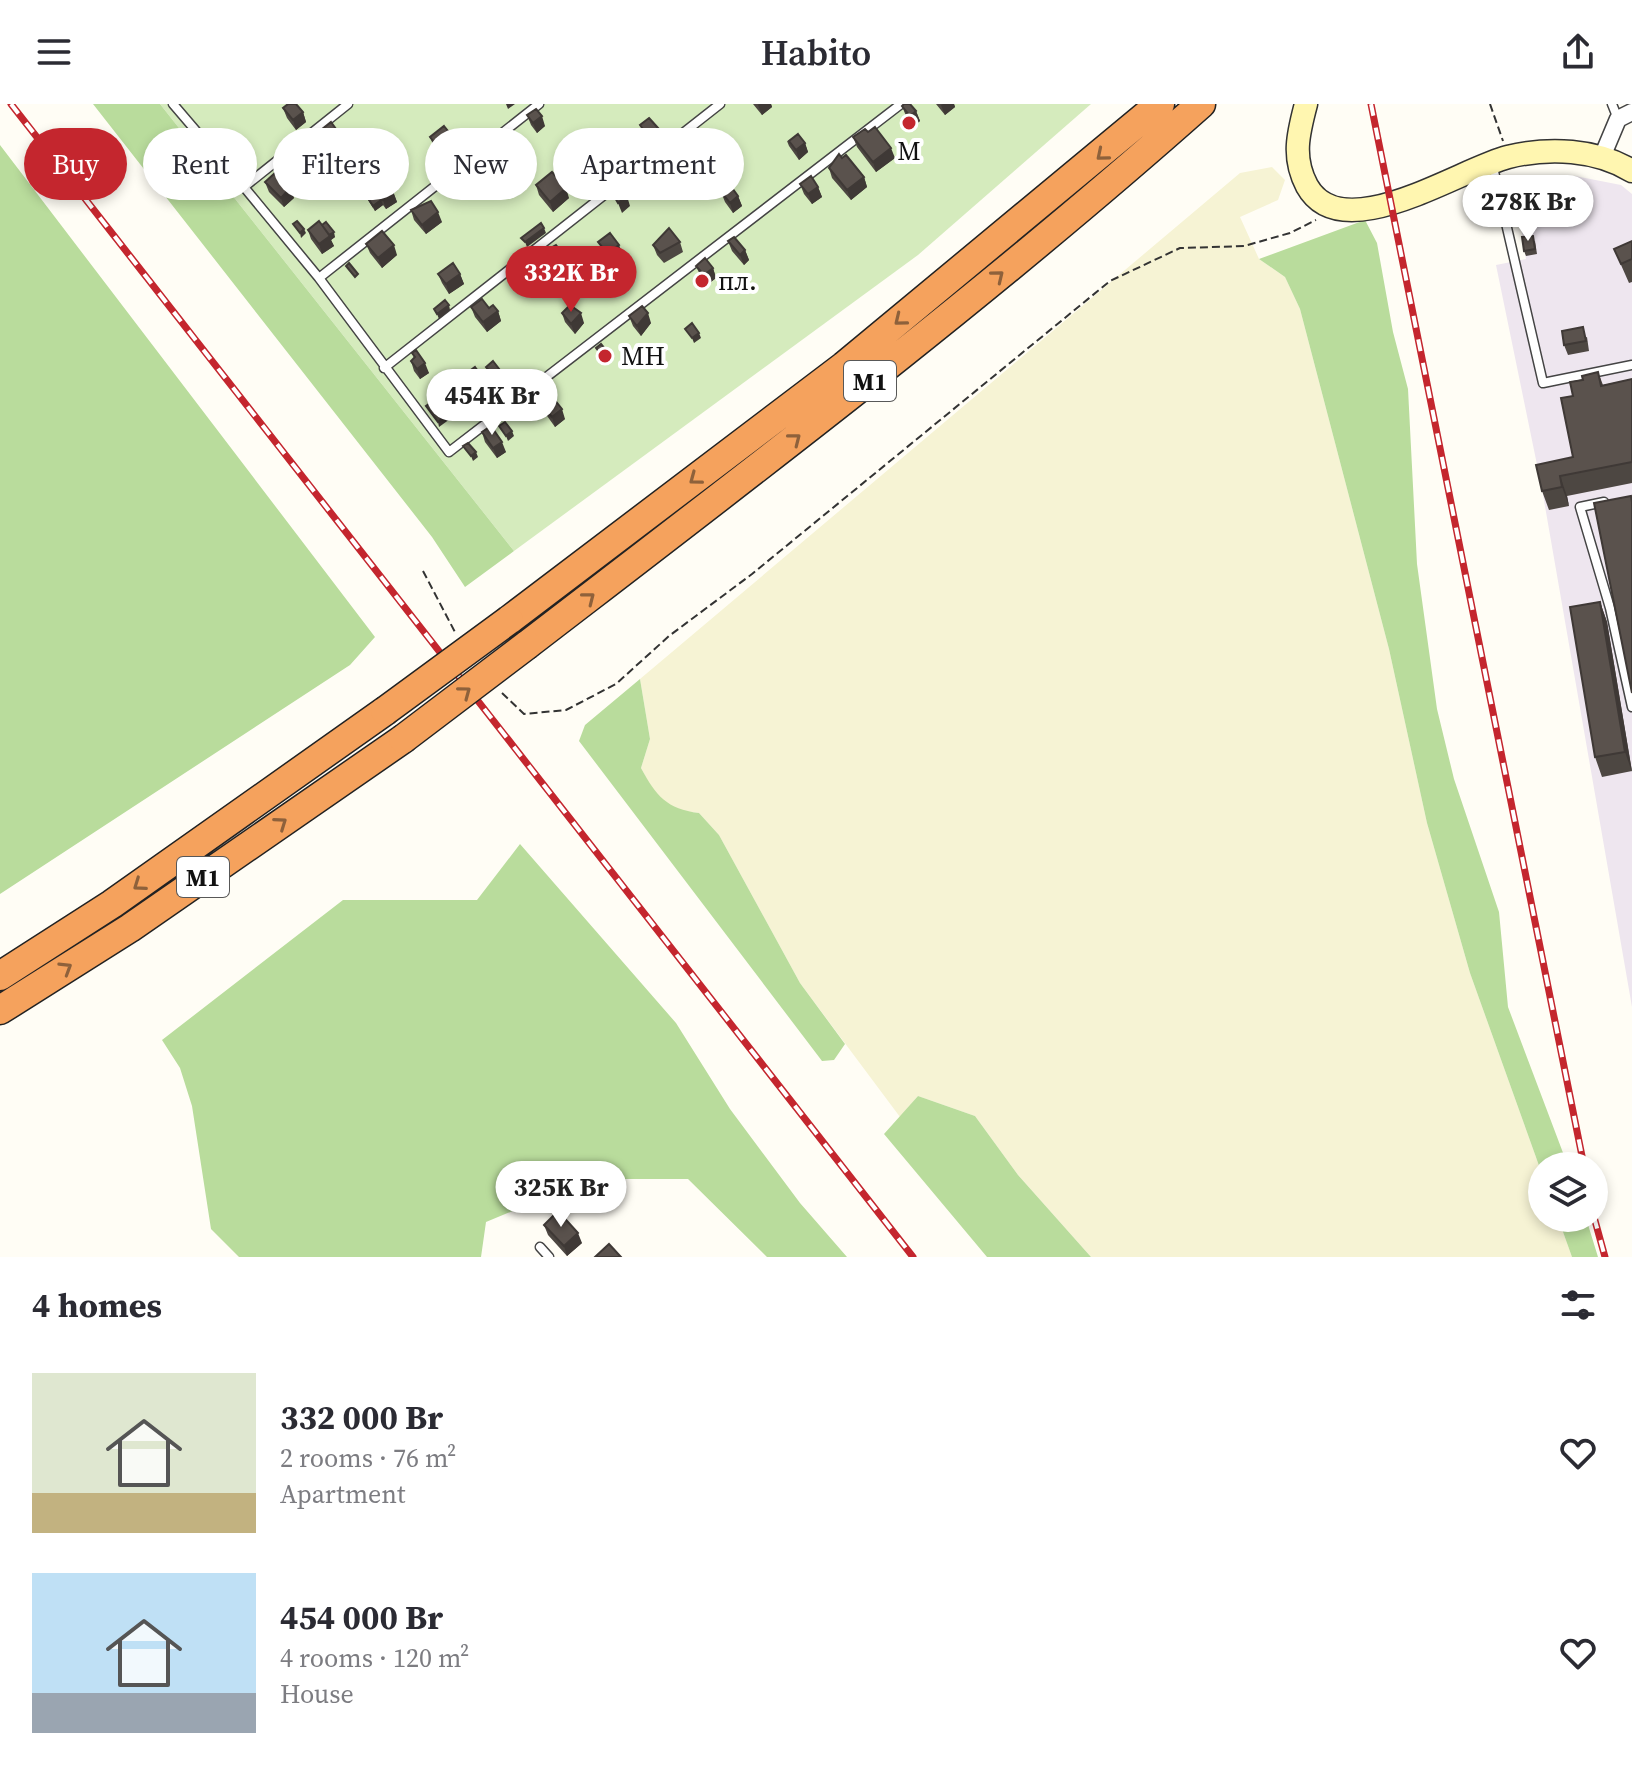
<!DOCTYPE html>
<meta charset="utf-8">
<style>
:root{--surface:#fff;--page:#f7f7f7;--text:#2b2b33;--muted:#7c7c81;--accent:#c4262e}
body{margin:0;font-family:"Source Serif 4",serif;background:var(--page);color:var(--text);height:100vh;display:flex;flex-direction:column;font-size:30px;white-space:nowrap}
*{box-sizing:border-box;margin:0}
p{font-size:26px;color:var(--muted)}
.icon{flex:none;width:44px;height:44px;fill:none;stroke:currentColor;stroke-width:2;stroke-linecap:round;stroke-linejoin:round}
.map{position:relative;height:1153px;overflow:hidden}
.drawer{display:flex;flex-direction:column;background:var(--surface);flex:1}
.drawer>*{flex:none}
.top-card{position:absolute;left:24px;top:24px;width:800px;height:72px;display:flex;gap:16px}
.fabs{position:absolute;left:1528px;top:1048px;display:grid;gap:16px}
.fabs a{display:grid;place-items:center;width:80px;height:80px;border-radius:50%;background:var(--surface);box-shadow:0 4px 12px #0003;font-size:40px}
.price{position:absolute;translate:-50% -68px;padding:0 18px;border-radius:28px;background:#fff;color:#222;font-size:26px;line-height:52px;filter:drop-shadow(0 2px 4px #0008)}
.price::after{content:'';position:absolute;left:50%;top:48px;width:24px;height:18px;margin-left:-12px;background:inherit;clip-path:polygon(0 0,100% 0,50% 100%)}
.price.active{background:var(--accent);color:#fff}
ul{padding:0;list-style:none}
li{display:flex;align-items:center;gap:24px;height:200px;padding:0 32px}
li span{display:grid;place-items:center;flex:none;width:224px;height:160px;border-radius:0px;color:#555}
li>.icon{margin-inline-start:auto}
span .icon{width:96px;height:96px;fill:#fffc;stroke-width:1}
li b{font-size:34px}
h2{display:flex;justify-content:space-between;align-items:center;height:96px;padding:0 32px;font-size:34px}
.tag{padding:0 28px;border-radius:36px;background:var(--surface);box-shadow:0 4px 12px #0003;font-size:28px;line-height:72px}
.tag.active{background:var(--accent);color:#fff}
header{display:flex;justify-content:space-between;align-items:center;height:104px;padding:0 32px;background:var(--surface);font-size:36px;font-weight:600}
.map>svg:first-child{display:block}
</style>
<header><svg class="icon" aria-label="menu" viewBox="0 0 24 24"><path d="M4 6h16M4 12h16M4 18h16"/></svg>Habito<svg class="icon" aria-label="share" viewBox="0 0 24 24"><path d="M12 15V3M7 8l5-5 5 5M5 13v7h14v-7"/></svg></header>
<div class="map">
<svg width="1632" height="1153" viewBox="0 0 1632 1153">
<rect width="100%" height="100%" fill="#fffdf5"/>
<path fill="#eee6ef" d="M1575,72L1621,81L1632,90V903L1542,385L1496,161L1526,155L1516,89L1519,79L1533,73Z"/>
<path fill="#f6f3d4" d="M1272,63L1285,76L1278,96L1240,113L1259,155L1285,173L1300,205L1389,545L1427,719L1470,869L1542,1070V1114H1558L1572,1153H1091L1018,1071L975,1012L918,992L900,1013L800,879L719,731L699,709L676,706L656,692L641,664L650,635L640,575L1240,69Z"/>
<path fill="#d5ebbd" d="M160,0H1091L918,151L514,447Z"/>
<path fill="#b9dc9c" d="M93,0H160L514,447L465,483L432,433Z
M0,41L375,533L350,561L0,790Z
M1365,116L1377,139L1393,228L1408,285L1417,460L1437,605L1454,675L1499,808L1508,903L1568,1062H1542V1070L1470,869L1427,719L1389,545L1300,205L1285,173L1259,155Z
M640,575L650,635L641,664C656,692 667,705 699,709L719,731L800,879L845,940L834,956L822,957L579,637L585,621Z
M520,740L676,919L730,1005L800,1099L847,1153H767L688,1075H590L486,1118L481,1153H239L211,1125L192,1002L180,964L162,936L343,796H477Z
M918,992L975,1012L1018,1071L1091,1153H987L884,1030Z
M1558,1114H1586L1598,1153H1572Z"/>
<g fill="none" stroke-linecap="round" stroke-linejoin="round">
<defs>
<path id="lane" d="M173,0L244,83
M539,0L319,174L449,348L901,0
M1612,0L1618,15
M1492,59L1543,279L1632,261
M319,174L244,83L348,0
M384,264L720,0
M1604,398L1580,403L1610,504L1632,603
M540,1143L549,1153"/>
<path id="street" d="M1602,53L1618,15L1632,8"/>
<path id="secondary" d="M1306,0C1298,30 1292,54 1307,82C1342,145 1460,65 1508,53C1549,43 1596,45 1632,67"/>
<path id="highway" d="M509,516L844,262L1160,0
M527,541C756,365 986,191 1201,0
M0,872L112,800L385,607
M0,906L130,824L403,635"/>
</defs>
<use href="#lane" stroke="#444" stroke-width="11"/>
<use href="#street" stroke="#444" stroke-width="19"/>
<use href="#secondary" stroke="#333" stroke-width="25"/>
<use href="#highway" stroke="#222" stroke-width="31"/>
<path stroke="#333" stroke-width="2" stroke-dasharray="8 4" stroke-linecap="butt" d="M1490,0L1503,37
M423,467L456,530
M502,589L524,610L566,606L616,580L669,532L752,470L1110,177L1180,144L1244,142L1290,129L1316,116"/>
<use href="#lane" stroke="#fff" stroke-width="8"/>
<use href="#street" stroke="#fff" stroke-width="16"/>
<use href="#secondary" stroke="#fff6b0" stroke-width="22"/>
<use href="#highway" stroke="#f5a25d" stroke-width="28"/>
<defs>
<path id="rail" d="M11,0L913,1153
M1371,0L1584,1062
M1594,1113L1605,1153"/>
</defs>
<use href="#rail" stroke="#c4262e" stroke-width="7"/>
<use href="#rail" stroke="#fff" stroke-width="4" stroke-dasharray="12" stroke-linecap="butt"/>
<defs>
<path id="highway-bridge" d="M385,607L509,516
M403,635L527,541"/>
</defs>
<use href="#highway-bridge" stroke="#222" stroke-width="31" stroke-linecap="butt"/>
<use href="#highway-bridge" stroke="#f5a25d" stroke-width="28"/>
</g>
<path fill="#4d4742" d="M753,0H771L772,3L762,11Z
M936,0H954L955,3L945,11Z
M902,2L916,7L920,17L914,22L906,12Z
M283,4L303,8L306,18L296,26L287,14Z
M527,11L545,22L537,29L531,21Z
M321,26L343,39L334,46L325,36Z
M430,33L451,37H450L455,49L445,57L434,43Z
M853,33L895,54L876,68L857,43Z
M787,37L805,39L808,48L799,56L789,42Z
M229,38L251,53L243,60L233,48Z
M465,62L491,63L494,73L479,85L469,72Z
M829,64L864,73L867,83L851,96L832,74Z
M265,78L290,84L294,94L284,103L269,88Z
M800,80L818,83L822,93L812,100L804,90Z
M372,81L395,86L393,87L397,98L386,105L383,101L375,107L368,96L366,91L373,86Z
M536,81L569,94L553,108L539,91Z
M1579,83L1583,93L1585,108L1570,110L1566,101Z
M721,88L738,92L742,102L733,109L725,98Z
M411,106L442,118L426,130L414,116Z
M322,121L335,133L331,136L334,142L322,150L311,135L308,126Z
M728,137L745,146L749,156L744,161L732,147Z
M1535,137L1537,150L1526,152L1524,147Z
M1632,137V178L1629,179L1614,145Z
M680,138L683,148L664,159L657,151L653,141Z
M366,140L397,151L382,164L370,149Z
M562,149L566,159L550,171L542,161L538,151Z
M696,162L713,164L716,174L707,181L700,171Z
M438,170H460L464,180L449,190L442,179Z
M471,203L489,204L498,207L501,217L487,228L475,213Z
M562,209L584,219L575,230L565,218Z
M629,212L651,219L641,232L633,222Z
M1587,233L1589,247L1568,251L1564,241Z
M412,249L429,269L420,275L414,267L411,257L414,254Z
M1598,268L1603,281L1632,275V379L1567,392L1569,402L1549,406L1542,387L1573,353V292L1583,276Z
M448,283L493,287L495,292L465,309L450,288Z
M536,292L565,315L555,323L540,302Z
M482,328L506,348L497,354L485,338Z
M1600,498L1607,518L1632,667L1602,673L1595,653Z
M544,1121L582,1139L567,1152L548,1131Z"/>
<path fill="#3f3936" d="M506,0H515L508,5Z
M759,0H771L772,3L762,11L758,1Z
M943,0H954L955,3L945,11L941,1Z
M916,7L920,17L914,22L910,12Z
M303,8L306,18L296,26L293,16Z
M542,12L545,22L537,29L533,19Z
M658,24L659,29L650,37L648,32Z
M448,27L451,37L448,39L444,30Z
M339,29L343,39L334,46L330,37Z
M452,39L455,49L445,57L441,47Z
M805,39L808,48L799,56L796,46Z
M248,43L251,53L243,60L239,50Z
M696,43L699,53L684,64L683,59L688,55L686,50Z
M891,44L895,54L876,68L873,58Z
M491,63L494,73L479,85L475,75Z
M613,69L615,74L608,80L606,76Z
M864,73L867,83L851,96L847,86Z
M391,76L395,86L390,89L387,79Z
M469,81L471,86L466,90L464,85Z
M818,83L822,93L812,100L808,90Z
M1579,83L1583,93L1585,108L1582,98Z
M290,84L294,94L284,103L281,94Z
M566,84L569,94L553,108L550,98Z
M393,88L397,98L386,105L383,96Z
M627,92L630,102L622,109L618,99Z
M738,92L742,102L733,109L730,99Z
M381,96L383,101L375,107L373,102Z
M438,108L442,118L426,130L422,121Z
M544,124L546,129L527,143L525,138Z
M304,125L306,129L301,134L300,129Z
M334,128L335,133L331,136L334,142L322,150L319,140Z
M394,141L397,151L382,164L378,154Z
M619,141L621,146L609,154L607,149Z
M745,146L749,156L744,161L740,151Z
M562,149L566,159L550,171L547,161Z
M713,164L716,174L707,181L704,171Z
M460,170L464,180L449,190L446,180Z
M573,172L575,177L563,187L561,182Z
M449,201L450,206L439,215L437,210Z
M498,207L501,217L487,228L483,218Z
M581,209L584,219L575,230L571,220Z
M648,209L651,219L641,232L637,222Z
M699,229L701,234L694,239L692,234Z
M610,251L612,256L607,260L605,255Z
M425,259L429,269L420,275L417,265Z
M503,270L505,275L498,280L496,275Z
M562,305L565,315L555,323L552,313Z
M533,306L534,311L529,315L528,310Z
M448,310L450,315L439,323L438,318Z
M512,327L514,332L508,337L506,332Z
M502,338L506,348L497,354L493,344Z
M476,348L478,353L473,357L471,352Z
M1560,372L1567,392L1569,402L1562,383Z
M1600,498L1607,518L1632,668L1625,648Z
M578,1129L582,1139L567,1152L564,1142Z"/>
<path fill="#5a524d" stroke="#3f3936" stroke-width="2" d="M288,0H296L303,8L293,16L283,4Z
M904,0H910L916,7L910,12L902,2Z
M536,5L542,12L533,19L527,11Z
M649,14L658,24L648,32L640,21Z
M331,18L339,29L330,37L321,26Z
M444,22L448,27L444,30L452,39L441,47L430,33Z
M875,23L891,44L873,58L853,33L865,25L868,28Z
M798,30L805,39L796,46L789,37Z
M238,31L248,43L239,50L229,38Z
M688,33L696,43L686,50L679,40Z
M679,42L688,55L683,59L673,46Z
M481,50L491,63L475,75L465,62Z
M839,50L842,54L846,51L864,73L847,86L829,64Z
M609,65L613,69L606,76L602,72Z
M552,68L566,84L550,98L536,81Z
M275,69L290,84L281,94L265,78Z
M386,70L391,76L387,79L393,88L383,96L372,81Z
M461,72L469,81L464,85L456,75Z
M811,72L818,83L808,90L800,80Z
M730,81L738,92L730,99L721,88Z
M1579,83L1582,98L1566,101L1564,85Z
M622,84L627,92L618,99L614,92Z
M373,86L381,96L373,102L366,91Z
M431,97L438,108L422,121L411,106Z
M297,117L304,125L300,129L293,120Z
M319,117L330,132L319,140L308,126Z
M326,118L334,128L329,131L322,121Z
M541,119L544,124L525,138L521,134Z
M669,124L680,138L660,149L653,141Z
M382,127L394,141L378,154L366,140Z
M610,129L619,141L607,149L598,138Z
M1533,132L1535,145L1524,147L1522,133Z
M734,133L745,146L740,151L728,137Z
M1632,137V155L1621,160L1614,145Z
M556,141L562,149L547,161L538,151Z
M705,154L713,164L704,171L696,162Z
M349,159L358,170L355,173L346,162Z
M453,159L460,170L446,180L438,170Z
M566,162L573,172L561,182L553,172Z
M482,195L489,204L493,201L498,207L483,218L471,203Z
M445,196L449,201L437,210L434,205Z
M570,201L581,209L571,220L562,209Z
M642,202L648,209L637,222L629,212Z
M692,219L699,229L692,234L685,225Z
M1583,223L1586,237L1564,241L1562,227Z
M601,240L610,251L605,255L596,244Z
M416,246L425,259L417,265L411,257L415,253L412,249Z
M493,257L503,270L496,275L486,263Z
M475,263L493,287L463,304L448,283Z
M1598,268L1601,282L1632,275V358L1560,372L1562,383L1542,387L1536,361L1573,353L1561,294L1573,292L1570,278L1583,276L1582,272Z
M546,285L562,305L552,313L536,292Z
M436,295L448,310L438,318L426,302Z
M526,296L533,306L528,310L521,300Z
M505,318L512,327L506,332L499,322Z
M491,322L502,338L493,344L482,328Z
M468,339L476,348L471,352L463,342Z
M1631,392L1632,398V589L1594,399Z
M1600,498L1625,648L1595,653L1570,503Z
M558,1107L578,1129L564,1142L544,1121Z
M609,1140L621,1153H595Z"/>
<defs><path id="oneway-chevron" d="M-2-3.5L2.5 0L-2 3.5" fill="none" stroke-width="1.6" stroke-linecap="round" stroke-linejoin="round" transform="scale(2)"/></defs>
<g stroke="#8e613b">
<use href="#oneway-chevron" transform="translate(1102 51) rotate(140)"/>
<use href="#oneway-chevron" transform="translate(998 172) rotate(-39)"/>
<use href="#oneway-chevron" transform="translate(900 216) rotate(141)"/>
<use href="#oneway-chevron" transform="translate(795 335) rotate(-38)"/>
<use href="#oneway-chevron" transform="translate(695 375) rotate(143)"/>
<use href="#oneway-chevron" transform="translate(589 494) rotate(-38)"/>
<use href="#oneway-chevron" transform="translate(465 588) rotate(-37)"/>
<use href="#oneway-chevron" transform="translate(281 719) rotate(-35)"/>
<use href="#oneway-chevron" transform="translate(139 781) rotate(145)"/>
<use href="#oneway-chevron" transform="translate(66 864) rotate(-32)"/>
</g>
<g fill="#c4262e" stroke="#fff" stroke-width="3">
<circle cx="909" cy="19" r="8"/>
<circle cx="702" cy="177" r="8"/>
<circle cx="605" cy="252" r="8"/>
</g>
<g text-anchor="middle" dominant-baseline="central" stroke-width="8" stroke-linejoin="round" paint-order="stroke">
<g fill="#fff" stroke="#585858" stroke-width="2">
<rect x="844" y="257" width="52" height="40" rx="6"/>
<rect x="177" y="753" width="52" height="40" rx="6"/>
</g>
<g font-size="24" font-weight="bold" fill="#111">
<text x="870" y="277">М1</text>
<text x="203" y="773">М1</text>
</g>
<g font-size="26" fill="#111" stroke="#fff" text-anchor="start">
<text x="909" y="47" text-anchor="middle">М</text>
<text x="718" y="177">пл.</text>
<text x="621" y="252">МН</text>
</g>
</g>
</svg>
<div class="fabs">
<a><svg class="icon" aria-label="layers" viewBox="0 0 24 24"><path d="M12 4l9 5-9 5-9-5zM3 14l9 5 9-5"/></svg></a>
</div>
<b class="price" style="left:1528px;top:139px">278K Br</b>
<b class="price active" style="left:571px;top:210px">332K Br</b>
<b class="price" style="left:492px;top:333px">454K Br</b>
<b class="price" style="left:561px;top:1125px">325K Br</b>
<div class="top-card">
<a class="tag active">Buy</a>
<a class="tag">Rent</a>
<a class="tag">Filters</a>
<a class="tag">New</a>
<a class="tag">Apartment</a>
</div>
</div>
<section class="drawer">
<h2>4 homes<svg class="icon" aria-label="filters" viewBox="0 0 24 24"><path d="M4 7h16M4 17h16"/><circle cx="9" cy="7" r="2"/><circle cx="15" cy="17" r="2"/></svg></h2>
<ul>
<li><span style="background:linear-gradient(#dfe7d0 75%,#c2b280 0)"><svg class="icon" aria-label="home" viewBox="0 0 24 24"><path d="M3 11l9-7 9 7M6 9v11h12V9"/></svg></span><div><b>332 000 Br</b><p>2 rooms · 76 m²</p><p>Apartment</p></div><svg class="icon" aria-label="heart" viewBox="0 0 24 24"><path d="M12 20l-8-8c-3-5 5-10 8-4 3-6 11-1 8 4z"/></svg></li>
<li><span style="background:linear-gradient(#bfe0f5 75%,#9aa5b1 0)"><svg class="icon" aria-label="home" viewBox="0 0 24 24"><path d="M3 11l9-7 9 7M6 9v11h12V9"/></svg></span><div><b>454 000 Br</b><p>4 rooms · 120 m²</p><p>House</p></div><svg class="icon" aria-label="heart" viewBox="0 0 24 24"><path d="M12 20l-8-8c-3-5 5-10 8-4 3-6 11-1 8 4z"/></svg></li>
</ul>
</section>
